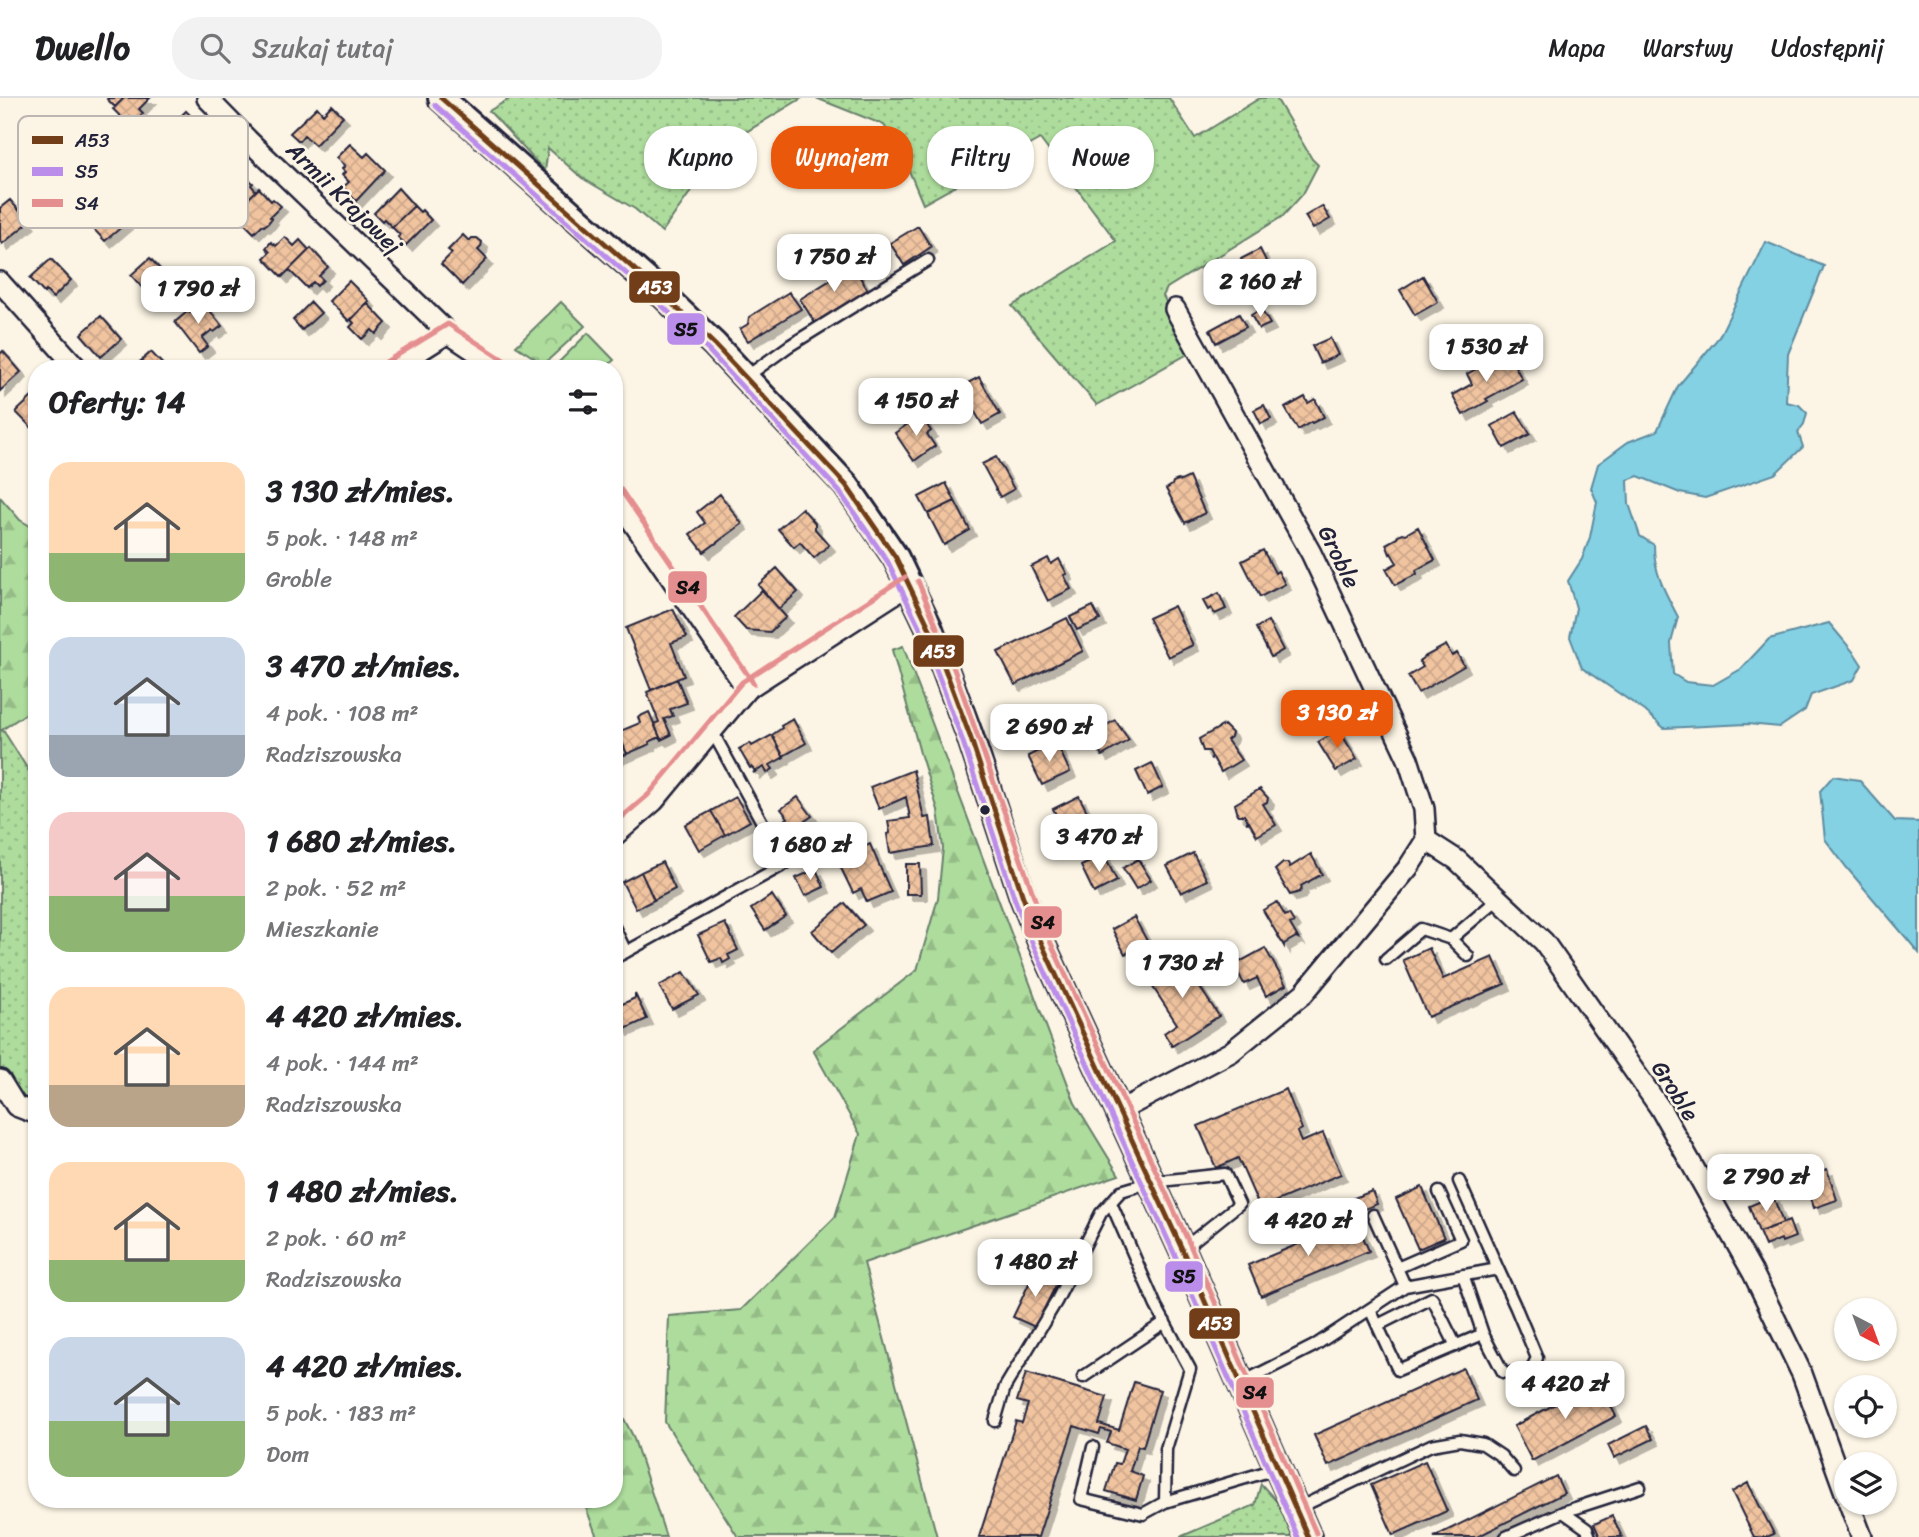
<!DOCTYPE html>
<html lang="pl">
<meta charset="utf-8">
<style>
:root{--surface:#fff;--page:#f2f2f2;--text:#202124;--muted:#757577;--line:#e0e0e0;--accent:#ea580c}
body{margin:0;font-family:Sriracha,sans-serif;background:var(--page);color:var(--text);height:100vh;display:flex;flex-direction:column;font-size:26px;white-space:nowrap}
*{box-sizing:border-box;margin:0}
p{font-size:23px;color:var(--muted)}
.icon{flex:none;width:38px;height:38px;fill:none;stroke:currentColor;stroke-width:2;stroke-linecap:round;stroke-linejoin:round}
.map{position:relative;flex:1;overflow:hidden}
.details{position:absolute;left:28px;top:262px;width:595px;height:1148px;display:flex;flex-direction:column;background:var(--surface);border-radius:28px;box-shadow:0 2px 5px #0004}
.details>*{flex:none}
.hud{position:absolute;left:644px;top:28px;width:665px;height:63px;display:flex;gap:14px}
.needle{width:46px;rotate:139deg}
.fabs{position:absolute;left:1834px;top:1200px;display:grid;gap:14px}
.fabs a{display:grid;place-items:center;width:63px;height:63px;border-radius:50%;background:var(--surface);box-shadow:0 2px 5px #0004;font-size:35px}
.price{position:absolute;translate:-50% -60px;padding:0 16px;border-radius:14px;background:#fff;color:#222;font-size:23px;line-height:46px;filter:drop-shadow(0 2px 4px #0008)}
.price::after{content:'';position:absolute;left:50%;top:42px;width:21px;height:16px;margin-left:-10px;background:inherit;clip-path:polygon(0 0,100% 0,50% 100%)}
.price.on{background:var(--accent);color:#fff}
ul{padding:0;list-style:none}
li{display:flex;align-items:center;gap:21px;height:175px;padding:0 21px}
li span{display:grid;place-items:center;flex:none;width:196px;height:140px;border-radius:21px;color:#555}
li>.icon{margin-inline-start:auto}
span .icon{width:84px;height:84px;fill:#fffc;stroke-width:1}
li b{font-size:30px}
h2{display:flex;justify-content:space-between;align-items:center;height:84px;padding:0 21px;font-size:30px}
.tag{padding:0 24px;border-radius:28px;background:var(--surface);box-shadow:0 2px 5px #0004;font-size:24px;line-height:63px}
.tag.on{background:var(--accent);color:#fff}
header{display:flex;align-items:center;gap:42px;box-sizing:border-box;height:98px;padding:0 35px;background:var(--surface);border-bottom:2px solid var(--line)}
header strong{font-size:33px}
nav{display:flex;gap:38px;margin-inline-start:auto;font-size:24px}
.search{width:490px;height:63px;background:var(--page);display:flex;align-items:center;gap:18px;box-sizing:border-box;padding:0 24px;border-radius:28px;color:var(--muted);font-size:26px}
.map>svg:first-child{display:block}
</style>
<header>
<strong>Dwello</strong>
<div class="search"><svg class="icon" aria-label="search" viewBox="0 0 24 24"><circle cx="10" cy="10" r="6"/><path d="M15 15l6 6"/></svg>Szukaj tutaj</div>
<nav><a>Mapa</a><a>Warstwy</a><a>Udostępnij</a></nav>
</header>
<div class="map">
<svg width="1919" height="1439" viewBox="0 0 1919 1439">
<defs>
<pattern id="grass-dots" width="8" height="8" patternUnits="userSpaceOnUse" patternTransform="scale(1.75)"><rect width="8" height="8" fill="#addc9c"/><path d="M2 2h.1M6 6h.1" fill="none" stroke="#95bc87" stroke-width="1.8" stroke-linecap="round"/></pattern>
<pattern id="forest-firs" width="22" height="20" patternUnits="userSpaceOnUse" patternTransform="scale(1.75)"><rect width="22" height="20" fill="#addc9c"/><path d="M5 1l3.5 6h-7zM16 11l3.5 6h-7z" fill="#95bc87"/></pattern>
<pattern id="park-crowns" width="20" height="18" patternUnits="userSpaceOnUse" patternTransform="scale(1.75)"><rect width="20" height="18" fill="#addc9c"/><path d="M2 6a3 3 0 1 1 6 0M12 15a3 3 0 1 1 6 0" fill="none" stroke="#95bc87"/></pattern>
<pattern id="building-cross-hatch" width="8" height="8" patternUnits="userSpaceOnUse" patternTransform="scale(1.75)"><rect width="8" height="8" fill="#f1c4a0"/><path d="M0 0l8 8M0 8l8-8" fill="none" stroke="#cea88b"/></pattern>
<filter id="shadow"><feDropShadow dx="6" dy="6" stdDeviation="0" flood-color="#0004"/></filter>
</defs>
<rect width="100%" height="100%" fill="#fcf5e5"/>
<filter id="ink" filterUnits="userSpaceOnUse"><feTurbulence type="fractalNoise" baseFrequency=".0143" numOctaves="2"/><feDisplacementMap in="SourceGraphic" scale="14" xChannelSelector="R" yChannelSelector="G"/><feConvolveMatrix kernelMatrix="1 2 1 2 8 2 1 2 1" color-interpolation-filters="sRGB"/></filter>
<g filter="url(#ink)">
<path fill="url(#grass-dots)" stroke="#687f6c" stroke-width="2" d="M511,0H802L723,48L662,134L635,111L582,80L548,50L545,73L489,13Z
M816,0H1169L1195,40L1260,0H1276L1312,61L1318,67L1303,96L1283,118L1167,190L1163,198L1193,253L1097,307L1012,208L1116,143L1040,41L923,106L905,63L884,27Z
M3,632L37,686V1007C20,1001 10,984 0,970V633Z
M1261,1386L1279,1406L1293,1439H1180L1255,1407Z"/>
<path fill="url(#forest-firs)" stroke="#687f6c" stroke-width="2" d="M0,399L20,422L37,432V608L0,633Z
M903,548L1075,1005L1119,1077L864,1165L937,1439H738L665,1324L669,1218L741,1212L835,1119L860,1036L813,952L917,872L938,800L943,750L938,712L920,655L892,552Z
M614,1302L633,1338L666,1439H597L583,1402H614Z"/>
<path fill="url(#park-crowns)" stroke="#687f6c" stroke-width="2" d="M561,204L585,228L544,266L516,248Z"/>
<path fill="#addc9c" stroke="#687f6c" stroke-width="2" d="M588,235L614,262L604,271H555L553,270Z"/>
<path fill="#84d1e3" stroke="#5d8ba0" stroke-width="2" d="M1766,144L1824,168L1788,256L1786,304L1799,307L1807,315L1804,326L1798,334L1803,349L1775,376L1705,400L1680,395L1638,378L1628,382L1629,406L1640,438L1654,447C1654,476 1665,494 1678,519L1671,545L1673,576L1686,584L1713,587L1741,571L1769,541L1829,525L1855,556L1862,567L1854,582L1811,597L1805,612L1780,629L1747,626L1664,630L1645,613L1582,570L1570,539L1576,510L1568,483L1582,461L1590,439L1597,404L1591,390L1598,366L1628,344L1657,333L1678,288L1719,239Z
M1833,678L1859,682L1895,723L1919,724V855L1847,770L1825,741L1820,693Z"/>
<path fill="url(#building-cross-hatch)" stroke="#22223b" stroke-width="2" filter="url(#shadow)" d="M108,0H124L115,9L107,1Z
M124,0H150L139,11L143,15L135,23L131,19L126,24L113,11Z
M332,7L343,18L315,47L304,37L299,43L290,35L317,9L323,16Z
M186,13L198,25L188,36L194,42L175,62L156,43Z
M350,46L364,59L368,55L385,72L356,103L343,89L349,84L342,77L345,74L342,71L345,68L336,60Z
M244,77L253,85L251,87L256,93L234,115L216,97L231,82L235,86Z
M259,90L271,103L273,101L281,108L270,119L272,120L268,125L264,128L262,127L254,135L234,115Z
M398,90L414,108L392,129L384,121L382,123L374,115Z
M10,102L29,124L2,146L0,143V110Z
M111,102L130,122L105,143L86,123Z
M414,108L420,114L422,112L431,122L406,147L398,139L400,137L392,129Z
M1322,108L1330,121L1313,131L1305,118Z
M918,128L931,149L904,167L890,145Z
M463,137L469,143L472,140H477L482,144L481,149L478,152L487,161L462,187L441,166L452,155L448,152Z
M285,139L294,148L300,142L309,152L282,179L264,160L270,154L266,150L271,144L276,148Z
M311,150L328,169L319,178L323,182L317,188L313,184L307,190L289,172Z
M1260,151L1272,175L1254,184L1241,161Z
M150,160L166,178L169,175L181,187L160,206L148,192L146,194L131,177Z
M51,161L71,182L53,200L46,193L44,195L30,180Z
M853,168L868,192L815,225L800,201Z
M1423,178L1438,204L1415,217L1400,192Z
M349,183L369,203L349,223L329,203Z
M789,194L801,211L748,243L740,231L748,226L749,219Z
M203,204L222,228L214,234L212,232L202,240L208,248L199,255L175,224L188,213L190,215Z
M311,204L321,215L302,232L293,222Z
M367,205L386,225L376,236L372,232L362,241L350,229L354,225L351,222Z
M1261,211L1270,226L1259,231L1251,217Z
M1239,216L1246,229L1216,245L1210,232Z
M101,218L121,241L101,259L81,236Z
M1330,240L1338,257L1320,265L1312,248Z
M3,253L21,274L0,293V256Z
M151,254L167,271H132Z
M1494,261L1498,268L1511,261L1522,281L1486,301L1488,303L1463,317L1452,297L1472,286L1467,276Z
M979,279L1000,316L982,326L960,289Z
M34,297L37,300V335L16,314Z
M1305,299L1308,305L1315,301L1324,319L1312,325L1311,324L1298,332L1285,310Z
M1264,307L1271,321L1261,326L1254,312Z
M1517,314L1530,336L1504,350L1492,328Z
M916,320L918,324L923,321L931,333L927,336L935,348L914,363L895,335Z
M996,359L1014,391L1000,399L982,366Z
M1189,379L1205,415L1185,425L1166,391L1172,387L1173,384L1178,382L1181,383Z
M946,385L955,403L928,416L919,399Z
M720,396L742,426L704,454L690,436L705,425L697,414Z
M955,403L970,432L944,447L928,416Z
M802,410L815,425V431L829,447L814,460L800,444L794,449L778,431Z
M1418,429L1435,462L1416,472L1417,476L1395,487L1386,471L1397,465L1391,455L1390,456L1386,446L1397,440L1398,437L1403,435L1406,436Z
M1263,452L1275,475L1278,473L1285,486L1260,499L1242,463Z
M1048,460L1051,466L1059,461L1067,476L1064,477L1071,491L1048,503L1031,469Z
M777,470L798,494L779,511L758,487Z
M762,492L786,519L770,534L746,532L734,519Z
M1219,495L1226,511L1215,516L1211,510L1208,512L1203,503Z
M1093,508L1100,522L1077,532L1070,519Z
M1174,508L1193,547L1168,559L1148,520Z
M673,511L687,539L671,545L684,578L651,592L626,530Z
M1067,520L1083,553L1015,587L998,554Z
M1268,523L1283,552L1271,559L1256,530Z
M1446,547L1452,558L1457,555L1464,568L1418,595L1408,578L1423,569L1419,563L1424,559Z
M677,581L687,605L670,611L673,618L664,621L671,637L661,642L654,626L659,624L647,594Z
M649,614L660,639L649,644L650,646L627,656L618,634L640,625L638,619Z
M793,621L806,645L783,658L772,637L782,630L781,628Z
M1115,622L1129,642L1102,658L1088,634L1103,625L1105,628Z
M1224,627L1232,635L1231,639L1227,642L1241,662L1221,674L1213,660L1210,661L1212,659L1209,653H1203L1199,641Z
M1339,632L1357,661L1336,673L1318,644Z
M618,634L627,656L614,661V636Z
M772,637L784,659L770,667L773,671L767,675L764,669L753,675L755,673L752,669L750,670L739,651L750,645L752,648Z
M1056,644L1070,674L1042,687L1028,658Z
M1152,665L1163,689L1147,697L1136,673Z
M913,672L924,720L930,719L934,748L890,755L887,736L890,735L888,723L910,720L906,699L879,711L870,689Z
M1260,691L1268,700L1267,704L1263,706L1276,727L1257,738L1249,724L1246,725L1248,723L1244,717H1238L1235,706Z
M1079,698L1092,723L1066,736L1053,711Z
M736,699L750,723L725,737L711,713Z
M798,699L812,718L795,730L793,727L786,732L781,724L788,720L781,711Z
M711,713L725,737L699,752L685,727Z
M856,743L860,751L870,746L891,794L867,804L861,791L853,795L836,760L845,756L842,750Z
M1193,755L1207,782L1181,795L1167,768Z
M1311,756L1322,776L1308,784L1309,786L1308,784L1301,788L1302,790L1300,794L1290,797L1275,772L1283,765H1288L1290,769Z
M1104,757L1117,783L1094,795L1081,768Z
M1138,761L1151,782L1136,791L1123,770Z
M662,764L675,791L654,802L641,774Z
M906,766H920L921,796H906Z
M816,771L824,789L805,798L796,780Z
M641,774L654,802L636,811L622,784Z
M772,797L786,818L765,832L751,811Z
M1277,804L1285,818L1289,816L1294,824L1290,826L1298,840L1296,839L1284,846V848L1263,812Z
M845,805L864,827L831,855L812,833Z
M1134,819L1152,852L1139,859L1135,851L1125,856L1112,831Z
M725,825L738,852L728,857L730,861L723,865L721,860L711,864L698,837Z
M1265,850L1286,887L1266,898L1257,880L1244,886L1234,867Z
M1429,850L1443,881L1493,859L1505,886L1428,919L1403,862Z
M1179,858L1219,918L1172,948L1164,935L1177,926L1147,880Z
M684,874L699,897L672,911L659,888Z
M635,896L647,921L623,932L614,914V910L635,900Z
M1286,991L1302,1031L1297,1034L1301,1044L1323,1035L1341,1076L1260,1110L1238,1060L1216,1070L1198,1028Z
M1827,1071L1837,1102L1814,1110L1804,1078Z
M1422,1089L1444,1140L1418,1151L1396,1101Z
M1372,1093L1377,1106L1352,1116L1346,1103Z
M1773,1098L1783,1125L1759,1134L1749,1108Z
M1356,1122L1369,1153L1261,1198L1248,1167Z
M1789,1123L1795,1139L1782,1144L1781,1141L1765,1148L1759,1134Z
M1035,1173L1058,1183L1035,1229L1013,1219Z
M1463,1270L1477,1302L1328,1368L1314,1337Z
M1026,1275L1107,1299L1099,1326L1119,1332L1134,1284L1160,1292L1143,1349L1138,1348L1130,1373L1143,1378L1136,1402L1106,1393L1115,1365L1120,1366L1125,1351L1107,1345L1111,1334L1101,1331L1099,1336L1074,1328L1038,1439H979L1016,1323L1022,1325L1028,1306L1017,1303Z
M1598,1283L1616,1318L1532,1363L1514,1328Z
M1646,1328L1653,1341L1614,1360L1608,1347Z
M1425,1363L1447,1413L1393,1437L1371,1387Z
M1556,1378L1564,1395L1477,1439H1434Z
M1748,1385L1774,1436L1767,1439H1754L1732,1394Z
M1612,1418L1622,1439H1600L1594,1426Z"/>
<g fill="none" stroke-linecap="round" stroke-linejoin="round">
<defs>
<path id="service" d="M746,279L789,248L928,162
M614,829L626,854L614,860
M626,854L785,766L712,633
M1468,858L1451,841L1498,801
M1386,861L1421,831L1451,841
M1459,1083L1498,1171
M1111,1105L1156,1208L1190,1271L1166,1351L1165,1404L1276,1371
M1373,1117L1397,1170
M1463,1177L1483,1236
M1405,1188L1397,1170L1461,1142L1439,1094
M1378,1227L1432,1200L1456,1248
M1083,1279L1165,1224
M1241,1285L1314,1248L1405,1188L1498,1171L1516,1210L1537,1260L1528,1278L1503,1274L1483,1236L1398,1272L1370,1211
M995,1323L1005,1289L1056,1204L1101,1115L1121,1093L1151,1084L1225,1076L1239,1106L1183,1151
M1093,1349L1081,1401L1143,1416L1165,1404
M1296,1411L1431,1347L1460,1342L1483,1346L1501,1358L1514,1373
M1563,1414L1640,1389
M1506,1439L1563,1414L1587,1431L1590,1439"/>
<path id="minor" d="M207,0L248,42L448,235L502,271
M0,184L78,271
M1175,211L1311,455L1408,661L1424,711L1426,742
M391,271L448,235
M614,397L747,591
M614,738L654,703L747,591L910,486
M0,982L16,1008L37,1016
M1119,1013L1231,954L1304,895L1408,770L1426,742L1457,762L1544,844L1660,1010L1753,1175L1802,1276L1846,1397
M1849,1405L1862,1439"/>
<path id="tertiary" d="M441,0L660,194L715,247L846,387L875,429L896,460L930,531L970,638L1023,799L1041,844L1182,1151L1308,1439"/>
</defs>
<use href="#service" stroke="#22223b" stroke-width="15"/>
<use href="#minor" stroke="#22223b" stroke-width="24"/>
<use href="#tertiary" stroke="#22223b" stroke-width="30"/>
<use href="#service" stroke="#fcf5e5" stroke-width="10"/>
<use href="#minor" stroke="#fcf5e5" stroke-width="19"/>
<use href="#tertiary" stroke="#fcf5e5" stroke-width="24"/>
<defs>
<path id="bus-1" d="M441,0L660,194L715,247L846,387L896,460L930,531L970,638L1023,799L1041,844L1182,1151L1308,1439"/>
<path id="bus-2" d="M435,7L654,200L709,253L839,393L888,464L922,534L962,641L1015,802L1033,847L1174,1155L1298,1439"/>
<path id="bus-3" d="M386,264L448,226L507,264
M621,392L754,586
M918,483L954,571L1049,841L1190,1147L1316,1435
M614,726L648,697L742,584L905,479"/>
</defs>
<use href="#bus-1" stroke="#fcf5e5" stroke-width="10"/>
<use href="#bus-2" stroke="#fcf5e5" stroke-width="10"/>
<use href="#bus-3" stroke="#fcf5e5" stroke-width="10"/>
<use href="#bus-1" stroke="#713e19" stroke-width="5"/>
<use href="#bus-2" stroke="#bb8dea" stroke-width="5"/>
<use href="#bus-3" stroke="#e58e8f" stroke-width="5"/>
</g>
</g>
<circle fill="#22223b" stroke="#fcf5e5" stroke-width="2.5" cx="985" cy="712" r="6"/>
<g text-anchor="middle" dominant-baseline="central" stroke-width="5" stroke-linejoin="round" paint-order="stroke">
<g font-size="23" fill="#22223b" stroke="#fcf5e5">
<text transform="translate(344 100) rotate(44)">Armii Krajowej</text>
<text transform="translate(1339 459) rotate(64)">Groble</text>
<text transform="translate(1675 993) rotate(57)">Groble</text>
</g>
</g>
<rect x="18" y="18" width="230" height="112" rx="10" fill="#fcf5e5" stroke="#bbb6b2" stroke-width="2"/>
<rect x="32" y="38" width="31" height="8" fill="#713e19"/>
<rect x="32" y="69" width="31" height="9" fill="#bb8dea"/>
<rect x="32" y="101" width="31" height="8" fill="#e58e8f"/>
<g font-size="19" fill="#22223b">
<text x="75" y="49">A53</text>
<text x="75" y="80">S5</text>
<text x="75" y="112">S4</text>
</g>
<g stroke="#fcf5e5" stroke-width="2.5">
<rect x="628" y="172" width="53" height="34" rx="7" fill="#713e19"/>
<rect x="666" y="214" width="40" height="34" rx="7" fill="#bb8dea"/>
<rect x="667" y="472" width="41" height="34" rx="7" fill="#e58e8f"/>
<rect x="912" y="536" width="53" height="34" rx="7" fill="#713e19"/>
<rect x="1023" y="807" width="40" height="34" rx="7" fill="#e58e8f"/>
<rect x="1164" y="1162" width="40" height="33" rx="7" fill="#bb8dea"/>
<rect x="1188" y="1209" width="53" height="33" rx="7" fill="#713e19"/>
<rect x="1235" y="1278" width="40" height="33" rx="7" fill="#e58e8f"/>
</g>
<g font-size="19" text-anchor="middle" font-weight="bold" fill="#fff">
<text x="655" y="196">A53</text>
<text x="938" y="560">A53</text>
<text x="1215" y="1232">A53</text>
</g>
<g font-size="19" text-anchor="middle" font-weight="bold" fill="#111">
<text x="686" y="238">S5</text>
<text x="688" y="496">S4</text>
<text x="1043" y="831">S4</text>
<text x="1184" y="1185">S5</text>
<text x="1255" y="1301">S4</text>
</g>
</svg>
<div class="fabs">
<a><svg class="needle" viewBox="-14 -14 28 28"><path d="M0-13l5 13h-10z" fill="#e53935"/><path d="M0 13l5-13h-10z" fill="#757577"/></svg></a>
<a><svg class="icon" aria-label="locate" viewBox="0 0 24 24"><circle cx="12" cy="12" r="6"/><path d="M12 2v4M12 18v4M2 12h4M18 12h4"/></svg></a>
<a><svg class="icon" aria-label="layers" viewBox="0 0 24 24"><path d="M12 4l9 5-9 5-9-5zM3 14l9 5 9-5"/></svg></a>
</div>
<b class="price" style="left:834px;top:196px">1 750 zł</b>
<b class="price" style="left:1260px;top:221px">2 160 zł</b>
<b class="price" style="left:198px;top:228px">1 790 zł</b>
<b class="price" style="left:1486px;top:286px">1 530 zł</b>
<b class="price" style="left:916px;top:340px">4 150 zł</b>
<b class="price on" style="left:1337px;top:652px">3 130 zł</b>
<b class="price" style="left:1049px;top:666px">2 690 zł</b>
<b class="price" style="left:1099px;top:776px">3 470 zł</b>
<b class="price" style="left:810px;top:784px">1 680 zł</b>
<b class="price" style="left:1182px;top:902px">1 730 zł</b>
<b class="price" style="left:1766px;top:1116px">2 790 zł</b>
<b class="price" style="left:1308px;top:1160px">4 420 zł</b>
<b class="price" style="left:1035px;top:1201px">1 480 zł</b>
<b class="price" style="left:1565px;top:1323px">4 420 zł</b>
<div class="hud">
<a class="tag">Kupno</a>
<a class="tag on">Wynajem</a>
<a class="tag">Filtry</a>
<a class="tag">Nowe</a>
</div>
<section class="details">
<h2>Oferty: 14<svg class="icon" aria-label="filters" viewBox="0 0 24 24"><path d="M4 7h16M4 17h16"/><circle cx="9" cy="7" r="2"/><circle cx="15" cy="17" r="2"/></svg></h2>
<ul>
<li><span style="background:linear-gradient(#ffd9b3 65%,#8fb573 0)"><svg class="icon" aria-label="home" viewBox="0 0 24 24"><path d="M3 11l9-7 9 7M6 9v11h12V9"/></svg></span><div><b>3 130 zł/mies.</b><p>5 pok. · 148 m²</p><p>Groble</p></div></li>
<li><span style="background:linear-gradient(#c9d6e8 70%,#9aa5b1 0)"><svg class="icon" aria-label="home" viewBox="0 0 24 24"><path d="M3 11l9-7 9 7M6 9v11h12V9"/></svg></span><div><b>3 470 zł/mies.</b><p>4 pok. · 108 m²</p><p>Radziszowska</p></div></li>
<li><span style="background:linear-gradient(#f6c9c9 60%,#8fb573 0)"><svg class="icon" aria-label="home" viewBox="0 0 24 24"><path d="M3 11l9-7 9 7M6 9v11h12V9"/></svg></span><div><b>1 680 zł/mies.</b><p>2 pok. · 52 m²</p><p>Mieszkanie</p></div></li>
<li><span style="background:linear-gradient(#ffd9b3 70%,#b9a48a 0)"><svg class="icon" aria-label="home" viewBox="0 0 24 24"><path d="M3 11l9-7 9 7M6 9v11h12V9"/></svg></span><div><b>4 420 zł/mies.</b><p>4 pok. · 144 m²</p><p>Radziszowska</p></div></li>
<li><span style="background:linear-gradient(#ffd9b3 70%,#8fb573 0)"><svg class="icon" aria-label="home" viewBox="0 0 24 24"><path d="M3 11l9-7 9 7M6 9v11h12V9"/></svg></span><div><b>1 480 zł/mies.</b><p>2 pok. · 60 m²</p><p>Radziszowska</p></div></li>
<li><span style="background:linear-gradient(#c9d6e8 60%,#8fb573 0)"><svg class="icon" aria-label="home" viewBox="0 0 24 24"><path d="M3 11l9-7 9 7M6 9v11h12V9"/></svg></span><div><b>4 420 zł/mies.</b><p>5 pok. · 183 m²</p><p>Dom</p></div></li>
</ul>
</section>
</div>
